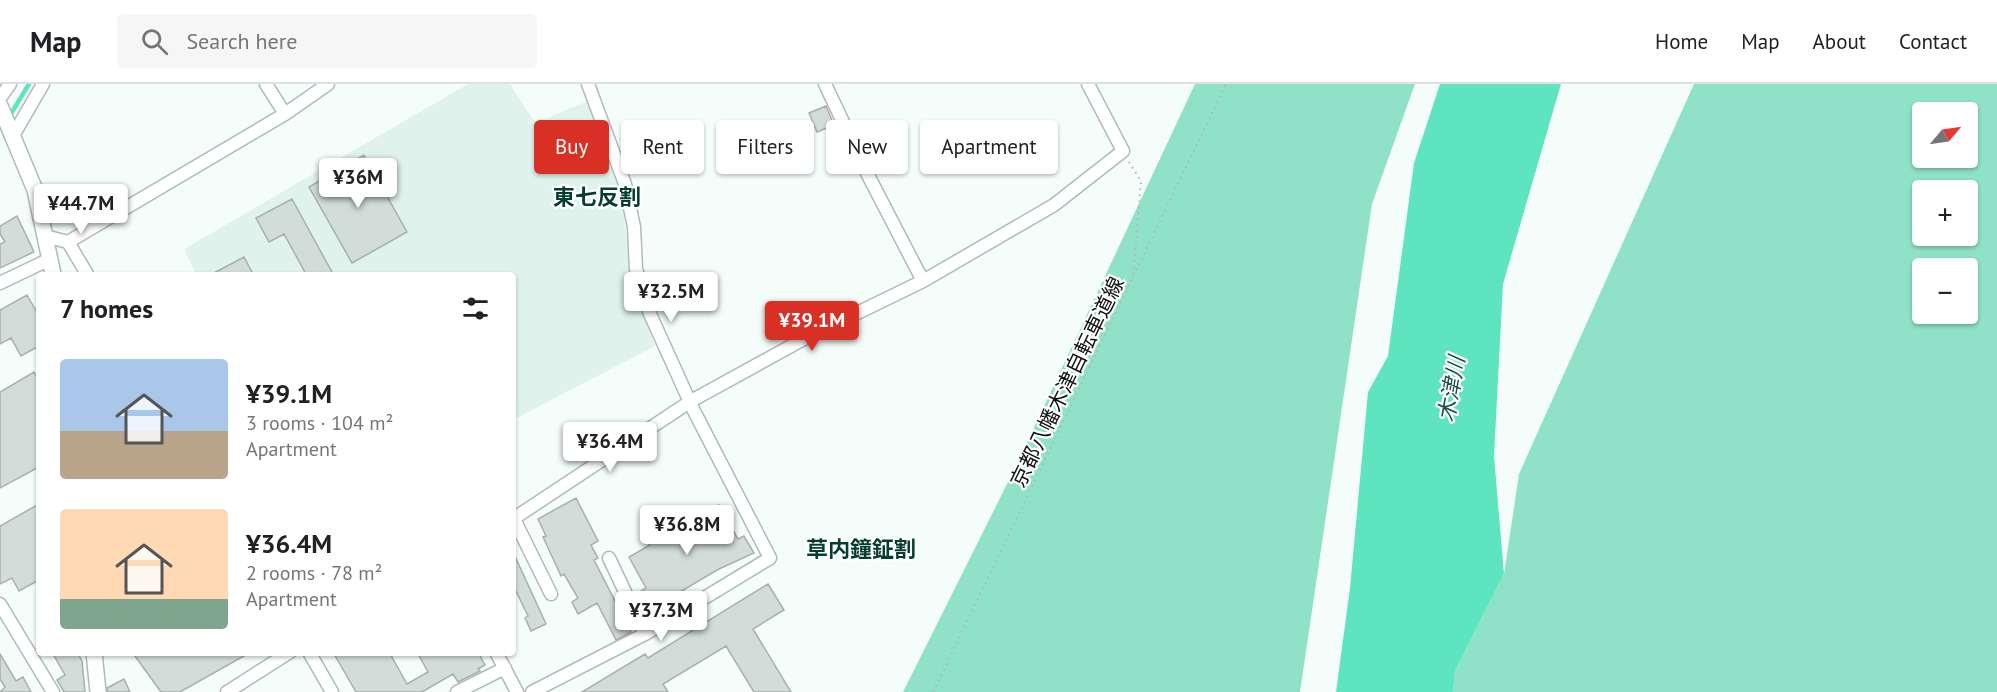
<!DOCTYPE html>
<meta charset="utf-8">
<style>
:root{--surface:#fff;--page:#f6f6f6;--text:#202124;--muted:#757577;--line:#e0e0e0;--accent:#d93025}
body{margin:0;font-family:"PT Sans","Noto Sans JP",sans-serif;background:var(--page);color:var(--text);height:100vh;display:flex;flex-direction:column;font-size:22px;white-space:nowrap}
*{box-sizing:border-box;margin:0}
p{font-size:20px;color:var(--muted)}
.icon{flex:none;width:33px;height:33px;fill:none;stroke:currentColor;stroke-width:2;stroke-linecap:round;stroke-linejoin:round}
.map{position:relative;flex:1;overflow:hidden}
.details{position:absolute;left:36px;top:188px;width:480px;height:384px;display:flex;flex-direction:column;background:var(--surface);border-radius:6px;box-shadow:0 2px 4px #0004}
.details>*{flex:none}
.banner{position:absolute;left:534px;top:36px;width:570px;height:54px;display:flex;gap:12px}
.needle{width:39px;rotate:61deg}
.controls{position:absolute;left:1912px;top:18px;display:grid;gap:12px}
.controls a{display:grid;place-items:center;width:66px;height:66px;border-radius:6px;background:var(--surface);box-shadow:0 2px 4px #0004;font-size:30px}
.price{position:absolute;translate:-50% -51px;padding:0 14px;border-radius:6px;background:#fff;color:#222;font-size:20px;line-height:39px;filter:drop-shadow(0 2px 3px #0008)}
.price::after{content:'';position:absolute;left:50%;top:36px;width:18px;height:14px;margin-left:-9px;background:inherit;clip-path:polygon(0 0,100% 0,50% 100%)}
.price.on{background:var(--accent);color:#fff}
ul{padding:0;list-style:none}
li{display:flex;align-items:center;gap:18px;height:150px;padding:0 24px}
li span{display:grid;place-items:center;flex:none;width:168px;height:120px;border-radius:6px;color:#555}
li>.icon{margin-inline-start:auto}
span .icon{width:72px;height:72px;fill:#fffc;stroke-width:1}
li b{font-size:26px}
h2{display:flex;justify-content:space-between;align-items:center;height:72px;padding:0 24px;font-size:26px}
.chip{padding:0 21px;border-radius:6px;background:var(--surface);box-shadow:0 2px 4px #0004;font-size:21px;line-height:54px}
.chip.on{background:var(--accent);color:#fff}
header{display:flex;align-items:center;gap:36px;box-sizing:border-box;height:84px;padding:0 30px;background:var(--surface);border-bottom:2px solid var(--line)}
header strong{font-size:28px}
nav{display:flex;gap:33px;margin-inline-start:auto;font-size:21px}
.search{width:420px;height:54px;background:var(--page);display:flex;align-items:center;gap:15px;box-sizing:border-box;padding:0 21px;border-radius:6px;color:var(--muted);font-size:22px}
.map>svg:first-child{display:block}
</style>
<header>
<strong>Map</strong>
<div class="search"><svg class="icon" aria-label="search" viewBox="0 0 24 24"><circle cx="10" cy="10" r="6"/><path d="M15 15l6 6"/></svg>Search here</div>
<nav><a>Home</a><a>Map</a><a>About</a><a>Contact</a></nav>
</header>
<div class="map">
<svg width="1997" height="608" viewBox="0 0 1997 608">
<rect width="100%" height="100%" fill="#f4fdfa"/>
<path fill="#e0f2ec" d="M468,0H510L535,39L590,16L621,105L631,194L655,262L513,336V190H196L184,165Z"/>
<path fill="#8fe2c7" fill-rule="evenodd" d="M1195,0H1415L1372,120L1300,608H903L1017,380Z
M1694,0H1997V608H1453L1455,587L1504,490L1519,390ZM1923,28H1968V74H1923ZM1923,106H1968V152H1923ZM1923,184H1968V230H1923Z"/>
<path fill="#5ee4be" d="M1440,0H1561L1503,200L1494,372L1504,490L1455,587L1453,608H1336L1350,504L1368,308L1388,272L1414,79Z"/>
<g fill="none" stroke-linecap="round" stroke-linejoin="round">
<path stroke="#5ee4be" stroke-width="4.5" d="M9,33L29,0"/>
</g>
<path fill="#d2dcd8" stroke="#a7b0ad" stroke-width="1.5" d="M826,22L834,41L817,48L809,29Z
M364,71L407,148L352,179L309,103Z
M292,115L333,190H306L284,150L269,158L256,134Z
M17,132L34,168L0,184V160L5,158L0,150V142Z
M244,173L253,190H212Z
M27,211L39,232V262L21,272L11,254L0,260V226Z
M34,288L39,297V383L0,404V308Z
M576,414L598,457L591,461L598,474L594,476L631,548L616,556L597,519L578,530L572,518L578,514L564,490L561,492L543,453L546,452L538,435Z
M39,420V496L19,507L12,494L0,500V442Z
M719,421L738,455L744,452L754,469L717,486L648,527L638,509L646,504L629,473L650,461L646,454L655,448L658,452Z
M513,468L546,540L531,547L525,534L528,532L513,501Z
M768,500L784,526L753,545L791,608H754L726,562L663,600L668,608H582L645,570L648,574Z
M52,568H77L82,577L85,608H64L57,596L65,591Z
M132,568H251L180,608H161Z
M333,568H389L407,600L428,588L417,568H478L485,581L478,585L480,587L458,598L453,590L422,608H356Z
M0,570L16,597L23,593L31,608H0L5,603L0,595Z
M124,595L130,608H108L107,604Z"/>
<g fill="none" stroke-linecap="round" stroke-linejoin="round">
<defs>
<path id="minor" d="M266,0L285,30
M825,0L869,93L923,197
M0,14L10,0
M14,50L43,0
M45,152L68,158L87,190
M68,158L285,30L328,0
M0,199L50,175
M513,435L691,317L802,256L923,197L1054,121L1123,67L1088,0
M514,435L551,510
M609,474L645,550
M0,520L53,608
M309,568L332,608
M496,568L517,608
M227,608L290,568
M457,608L505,584
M532,608L645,550L770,474L694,327L650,230L636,185L634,143L625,100L588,0"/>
<path id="tertiary" d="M0,22L35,106L53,190
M94,568L98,608"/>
</defs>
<use href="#minor" stroke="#b1bab6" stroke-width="15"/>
<use href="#tertiary" stroke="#b1bab6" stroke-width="18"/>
<path stroke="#afb6b4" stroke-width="2" stroke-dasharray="1.5 4.5" stroke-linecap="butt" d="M1129,78L1141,97L1133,195
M933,608L1226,0"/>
<use href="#minor" stroke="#fff" stroke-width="12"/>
<use href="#tertiary" stroke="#fff" stroke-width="15"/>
</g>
<g text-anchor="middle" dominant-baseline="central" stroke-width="4.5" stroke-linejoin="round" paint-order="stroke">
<g font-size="21" fill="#0f1211" stroke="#fff">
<text transform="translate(1067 298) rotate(-64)">京都八幡木津自転車道線</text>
</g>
<g font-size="22" font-weight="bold" fill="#053d30" stroke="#fff">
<text x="597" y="113">東七反割</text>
<text x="861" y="465">草内鐘鉦割</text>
</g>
<g font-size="22" font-style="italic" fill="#195142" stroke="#fff">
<text transform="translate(1451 305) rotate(-80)">木津川</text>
</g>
</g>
</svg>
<div class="controls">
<a><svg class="needle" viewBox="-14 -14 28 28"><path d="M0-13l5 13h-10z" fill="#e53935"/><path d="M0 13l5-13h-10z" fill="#757577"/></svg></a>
<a>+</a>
<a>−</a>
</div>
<b class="price" style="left:358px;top:125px">¥36M</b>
<b class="price" style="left:81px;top:151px">¥44.7M</b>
<b class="price" style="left:671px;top:239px">¥32.5M</b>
<b class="price on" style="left:812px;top:268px">¥39.1M</b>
<b class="price" style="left:610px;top:389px">¥36.4M</b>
<b class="price" style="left:687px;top:472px">¥36.8M</b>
<b class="price" style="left:661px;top:558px">¥37.3M</b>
<div class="banner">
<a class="chip on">Buy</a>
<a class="chip">Rent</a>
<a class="chip">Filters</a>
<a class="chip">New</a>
<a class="chip">Apartment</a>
</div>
<section class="details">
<h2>7 homes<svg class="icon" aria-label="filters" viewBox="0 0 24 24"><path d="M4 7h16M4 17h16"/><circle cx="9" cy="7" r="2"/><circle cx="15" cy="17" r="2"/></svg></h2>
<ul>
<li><span style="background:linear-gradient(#a9c7e8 60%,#b9a48a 0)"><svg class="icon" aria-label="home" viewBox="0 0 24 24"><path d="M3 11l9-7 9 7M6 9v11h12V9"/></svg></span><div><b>¥39.1M</b><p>3 rooms · 104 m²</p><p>Apartment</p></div></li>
<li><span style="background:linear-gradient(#ffd9b3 75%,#7fa58c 0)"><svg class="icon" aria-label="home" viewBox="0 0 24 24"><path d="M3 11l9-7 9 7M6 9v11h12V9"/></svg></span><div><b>¥36.4M</b><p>2 rooms · 78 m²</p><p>Apartment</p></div></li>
</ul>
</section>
</div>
